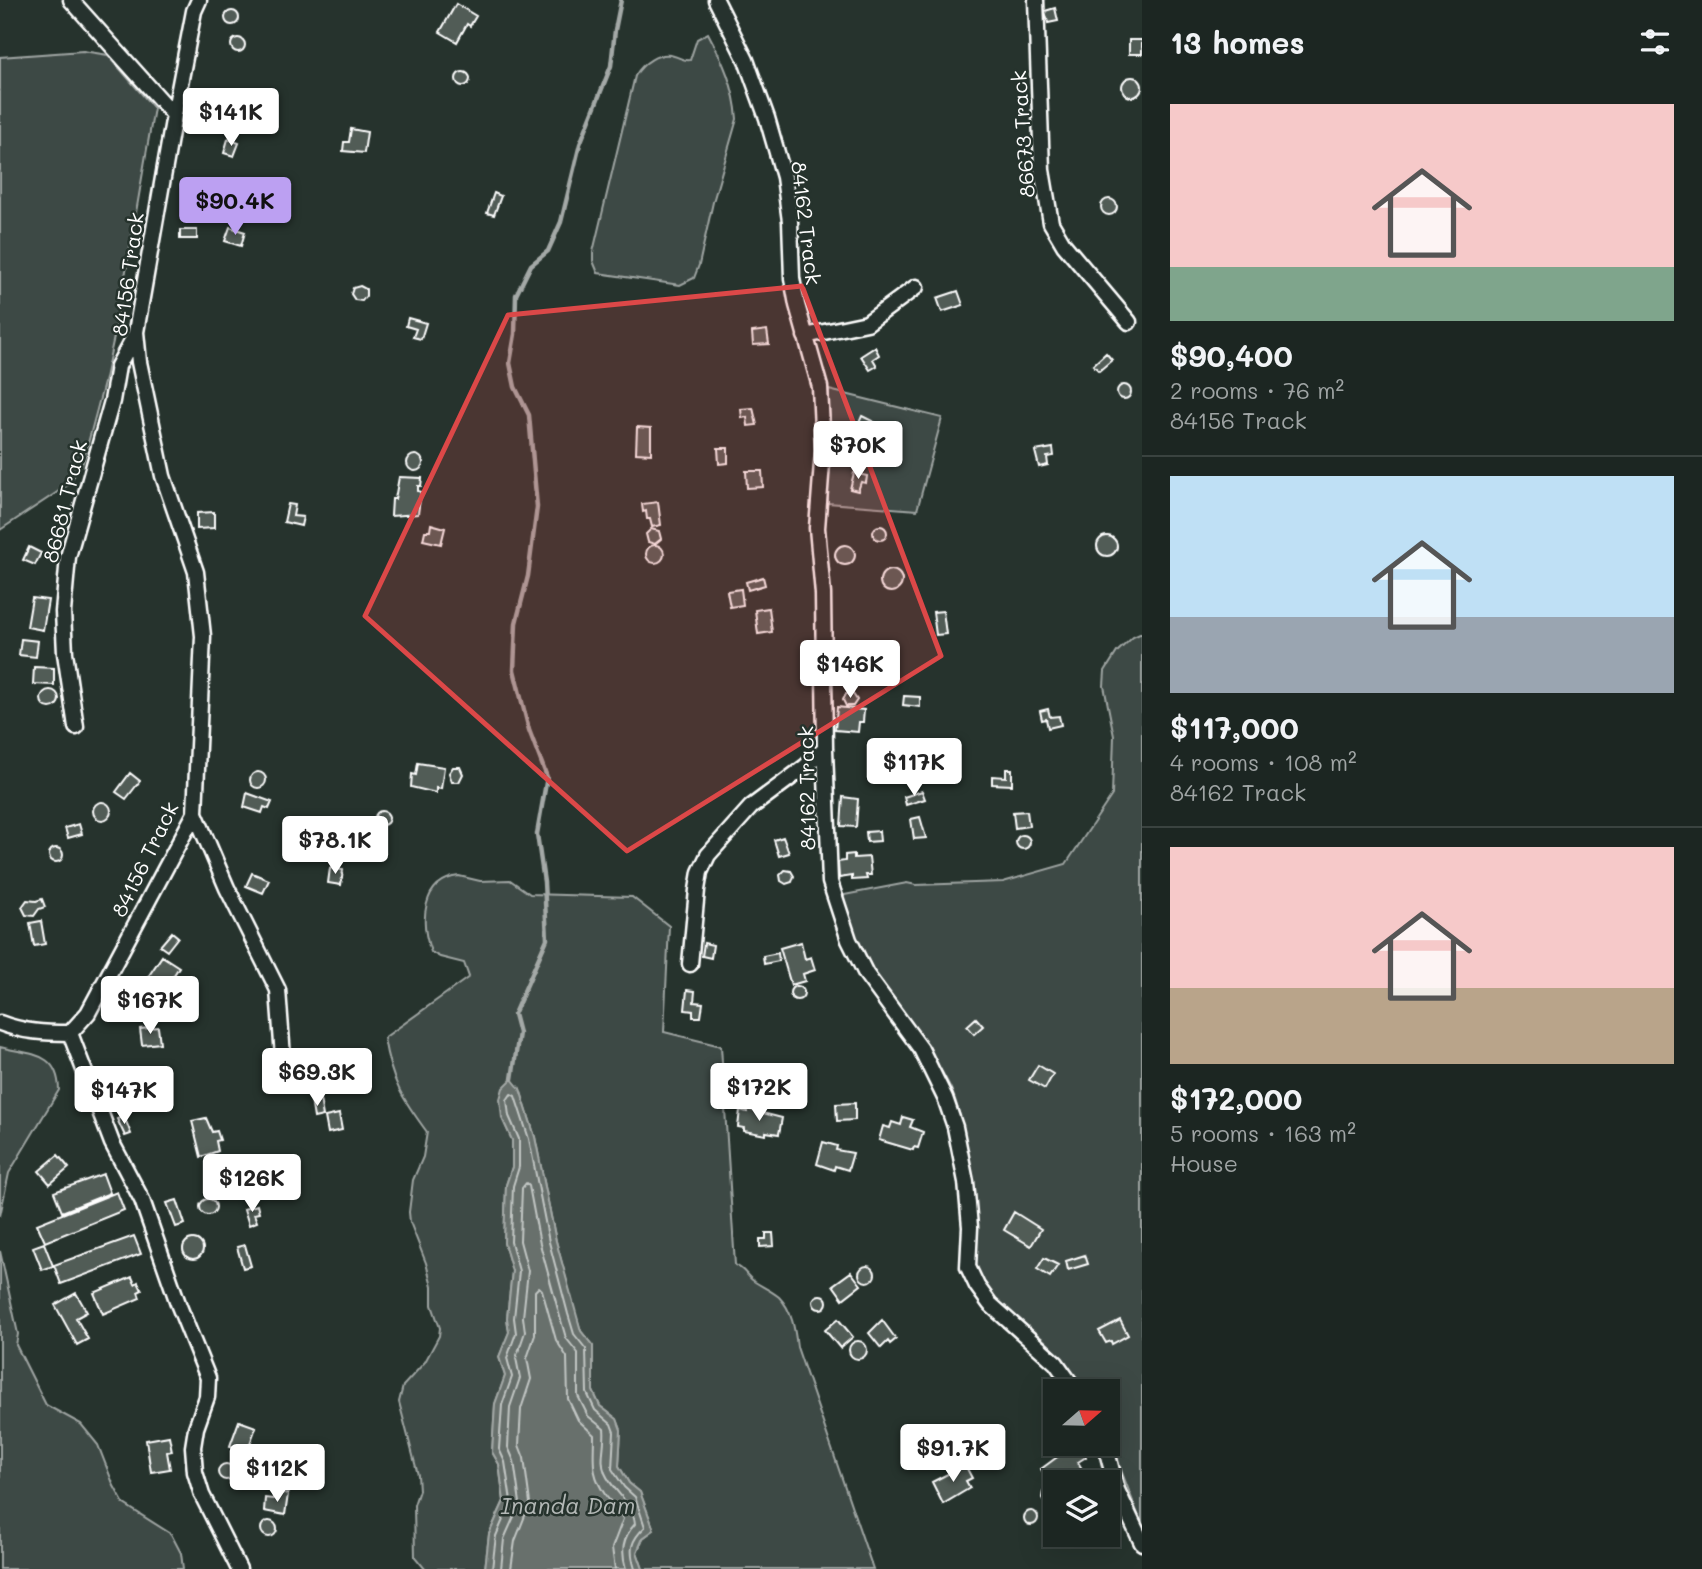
<!DOCTYPE html>
<meta charset="utf-8">
<style>
:root{--surface:#1c2622;--page:#252e2a;--text:#f1f3f6;--muted:#a0a5a5;--line:#3a4340;--accent:#bca0f2}
body{margin:0;font-family:Mali,sans-serif;background:var(--page);color:var(--text);height:100vh;display:flex;flex-direction:column;font-size:26px;white-space:nowrap}
*{box-sizing:border-box;margin:0}
p{font-size:23px;color:var(--muted)}
.icon{flex:none;width:38px;height:38px;fill:none;stroke:currentColor;stroke-width:2;stroke-linecap:round;stroke-linejoin:round}
.map{position:relative;flex:1;overflow:hidden}
.sheet{display:flex;flex-direction:column;background:var(--surface);width:560px}
.sheet>*{flex:none}
.needle{width:46px;rotate:70deg}
.tools{position:absolute;left:1043px;top:1379px;display:grid;gap:14px}
.tools a{display:grid;place-items:center;width:77px;height:77px;border-radius:0px;background:var(--surface);box-shadow:0 7px 28px #0002,0 0 0 2px var(--line);font-size:35px}
.price{position:absolute;translate:-50% -60px;padding:0 16px;border-radius:7px;background:#fff;color:#222;font-size:23px;line-height:46px;filter:drop-shadow(0 2px 4px #0008)}
.price::after{content:'';position:absolute;left:50%;top:42px;width:21px;height:16px;margin-left:-10px;background:inherit;clip-path:polygon(0 0,100% 0,50% 100%)}
.price.on{background:var(--accent);color:#111}
ul{padding:0;list-style:none}
li{display:grid;align-content:center;gap:14px;height:371px;padding:0 28px}
li+li{border-top:2px solid var(--line)}
li span{display:grid;place-items:center;height:217px;border-radius:0px;color:#555}
li>.icon{margin-inline-start:auto}
span .icon{width:126px;height:126px;fill:#fffc;stroke-width:1}
li b{font-size:30px}
h2{display:flex;justify-content:space-between;align-items:center;height:84px;padding:0 28px;font-size:30px}
main{display:flex;flex:1;min-height:0}
.map>svg:first-child{display:block}
</style>
<main>
<div class="map">
<svg width="1142" height="1569" viewBox="0 0 1142 1569">
<rect width="100%" height="100%" fill="#26332d"/>
<filter id="ink" filterUnits="userSpaceOnUse"><feTurbulence type="fractalNoise" baseFrequency=".0143" numOctaves="2"/><feDisplacementMap in="SourceGraphic" scale="14" xChannelSelector="R" yChannelSelector="G"/><feConvolveMatrix kernelMatrix="1 2 1 2 8 2 1 2 1" color-interpolation-filters="sRGB"/></filter>
<g filter="url(#ink)">
<path fill="#3e4944" stroke="#9ea4a2" stroke-width="2" d="M708,33C723,61 735,88 737,119L713,202L699,265L694,278L680,285L598,273L593,261V252L635,76C642,64 658,51 674,56C681,58 683,61 690,60L697,39Z
M83,51L108,55L154,108L117,323L104,383L83,462L68,485L0,530V57Z
M829,390L942,418L917,510L828,503Z
M1142,633V1525L1108,1436V1391H1084C1072,1374 1060,1354 1045,1341C1024,1321 991,1305 979,1279C969,1257 974,1218 973,1194C971,1165 962,1115 951,1089C934,1053 908,1025 886,992C865,963 850,930 839,896L907,883L916,885L1003,882L1066,864L1112,795L1114,736L1104,686L1105,671L1117,652L1133,637Z
M459,876L480,881L510,880L530,894L632,897L669,926L664,1032L721,1046L735,1265C746,1270 746,1276 755,1282C763,1287 772,1291 779,1297C792,1310 795,1330 797,1347L873,1569H643L637,1552L643,1538L654,1530L640,1492L629,1483L619,1466L621,1430L617,1419L600,1406L593,1391V1346L581,1331L575,1312L556,1241L535,1137L520,1089L502,1118L512,1140V1167L506,1185L504,1243L512,1271L507,1318L509,1332L499,1357L505,1376L495,1404L492,1452L499,1464L504,1501L489,1534L485,1569H425L415,1557L414,1505L419,1490L418,1475L399,1402L403,1386L425,1362L439,1336L440,1328L432,1305V1286L426,1263L410,1222L409,1212L413,1180L423,1157L427,1132C402,1098 391,1081 384,1038L469,977L464,963L440,957L431,952C420,923 421,880 459,876Z
M0,1047C30,1055 58,1051 59,1090L9,1173L0,1216Z
M0,1251L18,1334L16,1345L46,1405L81,1424L98,1445L114,1486L124,1504L171,1534L181,1553L183,1569H0Z"/>
<path fill="#67706c" stroke="#a4a9a7" stroke-width="2" d="M512,1079L520,1089L535,1137L556,1241L581,1331L593,1346V1391L600,1406L617,1419L621,1430L619,1466L629,1483L640,1492L654,1530L643,1538L637,1552L643,1569H485L489,1534L504,1501L499,1464L492,1452L495,1404L505,1376L499,1357L509,1332L507,1318L512,1271L504,1243L506,1185L512,1167V1140L502,1118L500,1099L503,1088Z"/>
<g fill="none" stroke-linecap="round" stroke-linejoin="round">
<path stroke="#c2c6c4" stroke-width="2" d="M492,1569L496,1536L511,1501L505,1462L499,1449L502,1405L512,1377L507,1358L516,1333L514,1318L519,1271L511,1242L513,1186L519,1167V1139L509,1116L507,1100L511,1094L515,1096L529,1139L549,1242L568,1314L574,1334L586,1349L587,1393L595,1410L611,1424L614,1432L612,1469L624,1487L635,1497L645,1527C630,1541 629,1550 635,1569
M501,1569L504,1539L520,1503L514,1461L508,1447L510,1407L520,1378L516,1358L525,1332L523,1317L528,1271L520,1241L522,1188L526,1183L529,1186L540,1244L560,1317L566,1338L578,1353V1396L588,1416L604,1429C606,1443 599,1460 605,1473C613,1492 633,1502 635,1524C622,1538 621,1552 626,1569
M511,1569L515,1541L530,1503L524,1458L519,1445L521,1409L531,1379L527,1358L535,1335V1291L539,1287L542,1290L556,1340L567,1357L568,1399L578,1420L594,1435C594,1461 590,1473 606,1496C613,1505 619,1509 623,1519L612,1548L615,1569"/>
<path stroke="#a4a9a7" stroke-width="4.5" d="M512,1079L519,1033L514,1014L547,939L544,882L537,834L547,777L529,730L514,670L516,623L528,576L537,507L529,415L515,387L510,363L515,334L516,295L531,265L548,251L561,222L580,144L611,66L615,30L621,0"/>
</g>
<path fill="#515c57" stroke="#fff" stroke-width="2" d="M456,4L476,16L470,26L467,24L457,42L440,32Z
M1055,8L1058,21L1048,23L1045,11Z
M225 18a7 7 0 1 1 14 0a7 7 0 1 1-14 0Z
M231 45a7 7 0 1 1 14 0a7 7 0 1 1-14 0Z
M1129,40H1142V54H1129Z
M456 79a7 7 0 1 1 14 0a7 7 0 1 1-14 0Z
M1122 87a10 10 0 1 1 20 0a10 10 0 1 1-20 0Z
M351,129L367,132L364,153L343,151L344,142H349Z
M228,139L239,143L234,156L224,153Z
M225 196a7 7 0 1 1 14 0a7 7 0 1 1-14 0Z
M494,193L501,196L494,215L487,213Z
M1101 207a8 8 0 1 1 16 0a8 8 0 1 1-16 0Z
M230,227L245,232L241,246L225,241Z
M180,230H197V239H180Z
M360,286L366,289V296L362,301L355,300L351,294L353,288Z
M958,291L963,305L942,312L937,298Z
M408,318L426,323L421,339L413,337L416,329L406,326Z
M767,330L769,344L753,345L752,332Z
M875,347L879,355L873,359L877,366L870,370L861,356Z
M1106,353L1112,360L1099,371L1093,365Z
M1117 392a7 7 0 1 1 14 0a7 7 0 1 1-14 0Z
M753,408L757,425L748,426L747,417L742,418L741,409Z
M862,416L878,424L870,441L854,434Z
M637,427L651,428V454L636,453Z
M718,448H728V463L719,464Z
M1053,448L1054,456L1047,457L1048,465L1039,467L1035,451Z
M407 463a8 8 0 1 1 16 0a8 8 0 1 1-16 0Z
M746,471H762L763,487L747,488Z
M854,473L867,476L866,483L861,482L858,491L850,489Z
M399,477L422,478L421,486H418V491L421,492L418,514L391,516L392,499H395Z
M658,502L661,525L652,527L650,519H647L646,511L643,512L642,504Z
M288,504L295,505L293,516L303,517L301,526L284,522Z
M214,512V528L197,529V513Z
M431,524L445,528L441,544L423,540L425,531H430Z
M873 533a7 7 0 1 1 14 0a7 7 0 1 1-14 0Z
M651,529L659,531L661,539L655,544L648,542L646,534Z
M1097 546a10 10 0 1 1 20 0a10 10 0 1 1-20 0Z
M835 555a10 10 0 1 1 20 0a10 10 0 1 1-20 0Z
M646 554a9 9 0 1 1 18 0a9 9 0 1 1-18 0Z
M29,547L41,553L35,565L23,560Z
M880 581a11 11 0 1 1 22 0a11 11 0 1 1-22 0Z
M763,577L765,585L748,590L746,582Z
M741,589L743,605L730,607L727,591Z
M32,598L48,600L43,630L27,627Z
M769,608L772,632L758,634L755,610Z
M943,611L946,634L936,635L933,612Z
M21,639L38,641L36,657L19,655Z
M846,653H855V671H846Z
M34,667L54,668V685L33,684Z
M41 699a9 9 0 1 1 18 0a9 9 0 1 1-18 0Z
M846,694H853L857,700L853,706H846L843,700Z
M904,696L920,697V707L903,705Z
M837,707L864,710L863,722H859L858,732L835,730Z
M1048,709L1050,717L1059,716L1061,725L1048,728L1046,719L1042,720L1040,711Z
M418,763L444,767L441,789L436,788V793L411,787L412,774L416,775Z
M453,767H460L463,774L459,782H452L449,773Z
M1006,769H1012V785L992,784V776L1006,777Z
M250 780a8 8 0 1 1 16 0a8 8 0 1 1-16 0Z
M130,773L140,781L126,799L116,792Z
M922,791L925,799L906,805L904,797Z
M247,793L272,802L269,809L264,807L262,813L244,807Z
M843,797L858,799L856,827L841,826Z
M93 811a9 9 0 1 1 18 0a9 9 0 1 1-18 0Z
M1027,811L1029,826L1015,828L1013,812Z
M375 818a7 7 0 1 1 14 0a7 7 0 1 1-14 0Z
M920,817L926,838L914,839L911,819Z
M79,824L82,834L68,838L65,828Z
M879,831L880,841L867,842L866,832Z
M1016 842a7 7 0 1 1 14 0a7 7 0 1 1-14 0Z
M346,836L361,839L356,859L341,858Z
M783,837L789,853L779,856L774,840Z
M49 855a7 7 0 1 1 14 0a7 7 0 1 1-14 0Z
M854,854V858L869,857L871,875H866L867,879L852,880V876L839,878L838,862L845,861V855Z
M330,868L343,870L341,885L328,883Z
M785,870L791,871L794,876L792,882L786,884L781,881L780,875Z
M252,873L269,880L263,893L246,886Z
M42,899L45,907L39,909L34,916L26,915L22,907L27,900L36,901Z
M41,921L45,944L34,946L30,923Z
M172,932L178,937L167,951L160,946Z
M801,942L805,959L811,957L815,970L803,974L805,981L791,985L780,948Z
M704,943L713,945L711,958L702,956Z
M778,953L779,961L764,964L763,956Z
M162,956L179,967L163,992L146,980Z
M790 993a7 7 0 1 1 14 0a7 7 0 1 1-14 0Z
M687,990L695,991L694,1002L703,1003L701,1017H693V1011L685,1010Z
M165 1008a8 8 0 1 1 16 0a8 8 0 1 1-16 0Z
M976,1018L983,1026L974,1034L967,1026Z
M158,1027L160,1043L142,1045L140,1029Z
M1038,1065L1053,1074L1045,1089L1029,1080Z
M320,1099L323,1116L314,1118L311,1100Z
M855,1103V1120L837,1121L836,1104Z
M747,1109L782,1118L779,1134L766,1132V1135L744,1131V1128L738,1127L740,1110L747,1112Z
M339,1114L342,1130L328,1133L325,1117Z
M124,1116L131,1134L125,1136L117,1119Z
M903,1117L913,1120L910,1127L923,1132L918,1148L914,1147L913,1150L879,1140L883,1126L890,1128L892,1122L901,1125Z
M206,1118L212,1132L217,1131L220,1140L216,1141L218,1151L201,1157L192,1121Z
M823,1142L837,1146L836,1150L853,1153L848,1170L835,1166L834,1170L817,1164Z
M58,1155L69,1168L50,1184L39,1171Z
M103,1174L110,1193L62,1212L54,1192Z
M117,1192L124,1210L45,1242L37,1224Z
M200 1207a8 8 0 1 1 16 0a8 8 0 1 1-16 0Z
M177,1200L185,1224L176,1227L167,1203Z
M257,1205L259,1213L254,1214L257,1222L249,1225L244,1209Z
M1014,1212L1041,1229L1031,1246L1004,1230Z
M766,1233H773L774,1246L760,1247V1239H766Z
M134,1236L141,1254L61,1284L54,1265Z
M183 1249a10 10 0 1 1 20 0a10 10 0 1 1-20 0Z
M44,1243L53,1266L42,1270L33,1247Z
M245,1245L251,1266L243,1268L237,1247Z
M1085,1255L1088,1264L1068,1270L1066,1261Z
M1044,1258L1058,1265L1050,1277L1037,1269Z
M859 1274a8 8 0 1 1 16 0a8 8 0 1 1-16 0Z
M851,1272L861,1285L843,1299L833,1285Z
M132,1277L135,1284L138,1282L142,1290L138,1292L140,1298L103,1314L94,1293Z
M76,1293L87,1312L76,1318L88,1339L77,1345L55,1305Z
M813 1302a7 7 0 1 1 14 0a7 7 0 1 1-14 0Z
M838,1319L853,1337L840,1348L825,1330Z
M882,1320L896,1339L890,1344L888,1341L881,1348L869,1333Z
M1120,1320L1128,1335L1112,1344L1111,1341L1106,1343L1099,1331Z
M849 1350a9 9 0 1 1 18 0a9 9 0 1 1-18 0Z
M239,1421L256,1427L247,1452L230,1446Z
M169,1436L172,1451L167,1452L170,1469L151,1472L146,1440Z
M1075,1444H1079L1086,1457L1078,1462L1082,1469L1074,1473L1076,1477L1067,1482H1055L1052,1487L1041,1469Z
M218 1472a8 8 0 1 1 16 0a8 8 0 1 1-16 0Z
M965,1465L972,1478L966,1481L970,1488L943,1504L932,1482Z
M1050,1488L1055,1491V1502L1053,1504H1046L1042,1498L1043,1492Z
M274,1492L288,1494L285,1515L264,1511L265,1498L273,1499Z
M1055,1506V1529L1053,1530L1046,1509Z
M1024 1518a7 7 0 1 1 14 0a7 7 0 1 1-14 0Z
M261 1529a8 8 0 1 1 16 0a8 8 0 1 1-16 0Z"/>
<g fill="none" stroke-linecap="round" stroke-linejoin="round">
<defs>
<path id="minor" d="M71,0L174,115
M716,0L746,60L767,118L784,177L790,221L792,278L797,305L820,387L823,450L817,528L823,594L825,749L830,882L849,940L866,974L921,1049L945,1098L955,1127L966,1182L970,1227L968,1267L977,1286L990,1304L1056,1363L1076,1391
M1036,0L1042,170L1051,223L1064,245L1129,322
M805,336L867,323L916,287
M76,727L65,653L63,612L68,557L112,401L118,366L136,333
M195,813L227,888L278,990L284,1070
M690,964L697,890L700,872L708,855L751,807L805,767L825,749
M0,1023C23,1032 45,1033 70,1033
M70,1033L88,1013L195,813L203,636L196,572L163,476L139,362L136,332L174,115L194,11L199,0
M70,1033L112,1143L142,1200L179,1306L208,1378L207,1397L196,1428L193,1447L195,1472L202,1495L239,1569
M1105,1444L1117,1490L1142,1543"/>
</defs>
<use href="#minor" stroke="#fff" stroke-width="19"/>
<use href="#minor" stroke="#26332d" stroke-width="14"/>
</g>
</g>
<path fill="#dc4848" fill-opacity="0.2" stroke="#dc4848" stroke-width="5" stroke-linejoin="round" d="M802,286L941,656L627,851L365,616L508,315Z"/>
<g text-anchor="middle" dominant-baseline="central" stroke-width="5" stroke-linejoin="round" paint-order="stroke">
<g font-size="21" fill="#fff" stroke="#26332d">
<text transform="translate(1022 134) rotate(-94)">86673 Track</text>
<text transform="translate(807 223) rotate(83)">84162 Track</text>
<text transform="translate(127 274) rotate(-82)">84156 Track</text>
<text transform="translate(64 501) rotate(-76)">86681 Track</text>
<text transform="translate(806 788) rotate(-91)">84162 Track</text>
<text transform="translate(144 859) rotate(-64)">84156 Track</text>
</g>
<g font-size="23" font-style="italic" fill="#b3b8b6" stroke="#26332d">
<text x="568" y="1505">Inanda Dam</text>
</g>
</g>
</svg>
<div class="tools">
<a><svg class="needle" viewBox="-14 -14 28 28"><path d="M0-13l5 13h-10z" fill="#e53935"/><path d="M0 13l5-13h-10z" fill="#a0a5a5"/></svg></a>
<a><svg class="icon" aria-label="layers" viewBox="0 0 24 24"><path d="M12 4l9 5-9 5-9-5zM3 14l9 5 9-5"/></svg></a>
</div>
<b class="price" style="left:231px;top:148px">$141K</b>
<b class="price on" style="left:235px;top:237px">$90.4K</b>
<b class="price" style="left:858px;top:481px">$70K</b>
<b class="price" style="left:850px;top:700px">$146K</b>
<b class="price" style="left:914px;top:798px">$117K</b>
<b class="price" style="left:335px;top:876px">$78.1K</b>
<b class="price" style="left:150px;top:1036px">$167K</b>
<b class="price" style="left:317px;top:1108px">$69.3K</b>
<b class="price" style="left:759px;top:1123px">$172K</b>
<b class="price" style="left:124px;top:1126px">$147K</b>
<b class="price" style="left:252px;top:1214px">$126K</b>
<b class="price" style="left:953px;top:1484px">$91.7K</b>
<b class="price" style="left:277px;top:1504px">$112K</b>
</div>
<section class="sheet">
<h2>13 homes<svg class="icon" aria-label="filters" viewBox="0 0 24 24"><path d="M4 7h16M4 17h16"/><circle cx="9" cy="7" r="2"/><circle cx="15" cy="17" r="2"/></svg></h2>
<ul>
<li><span style="background:linear-gradient(#f6c9c9 75%,#7fa58c 0)"><svg class="icon" aria-label="home" viewBox="0 0 24 24"><path d="M3 11l9-7 9 7M6 9v11h12V9"/></svg></span><div><b>$90,400</b><p>2 rooms · 76 m²</p><p>84156 Track</p></div></li>
<li><span style="background:linear-gradient(#bfe0f5 65%,#9aa5b1 0)"><svg class="icon" aria-label="home" viewBox="0 0 24 24"><path d="M3 11l9-7 9 7M6 9v11h12V9"/></svg></span><div><b>$117,000</b><p>4 rooms · 108 m²</p><p>84162 Track</p></div></li>
<li><span style="background:linear-gradient(#f6c9c9 65%,#b9a48a 0)"><svg class="icon" aria-label="home" viewBox="0 0 24 24"><path d="M3 11l9-7 9 7M6 9v11h12V9"/></svg></span><div><b>$172,000</b><p>5 rooms · 163 m²</p><p>House</p></div></li>
</ul>
</section>
</main>
